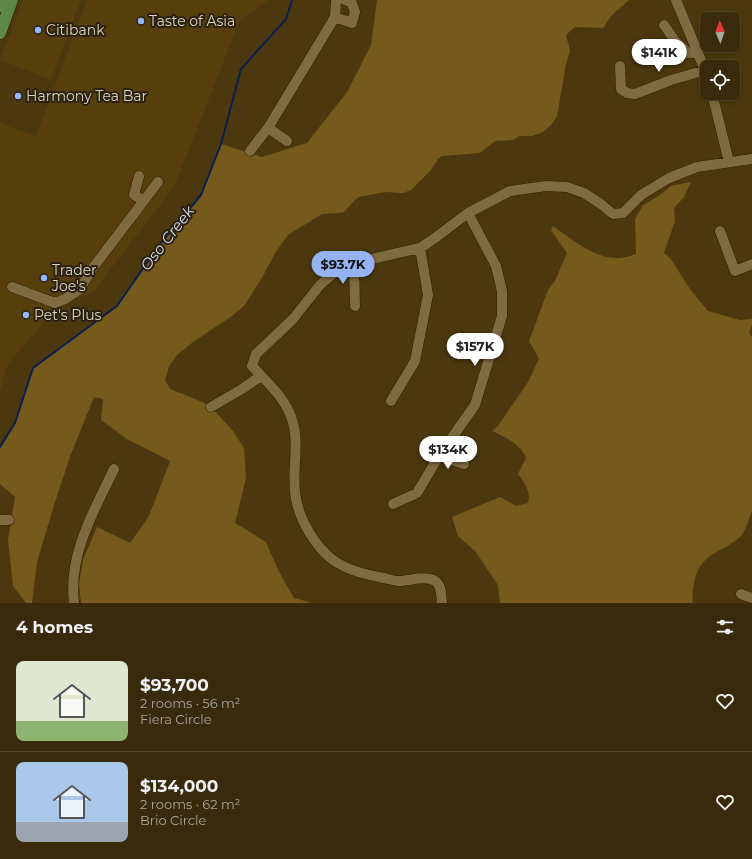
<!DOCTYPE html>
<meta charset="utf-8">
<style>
:root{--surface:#382a0a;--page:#3f3213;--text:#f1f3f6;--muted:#aba79c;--line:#52462b;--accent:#95b2f1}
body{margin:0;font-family:Montserrat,sans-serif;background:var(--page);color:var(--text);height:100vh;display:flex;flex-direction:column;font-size:15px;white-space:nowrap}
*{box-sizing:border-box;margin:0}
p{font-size:13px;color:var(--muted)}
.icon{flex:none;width:22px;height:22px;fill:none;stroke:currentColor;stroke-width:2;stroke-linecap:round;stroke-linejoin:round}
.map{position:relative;height:603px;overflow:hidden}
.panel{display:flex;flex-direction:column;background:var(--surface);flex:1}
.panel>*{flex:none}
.needle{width:26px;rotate:358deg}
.fabs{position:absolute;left:700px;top:12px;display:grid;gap:8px}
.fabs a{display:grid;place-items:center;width:40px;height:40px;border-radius:8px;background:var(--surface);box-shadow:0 2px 6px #0003,0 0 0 1px var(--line);font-size:20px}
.price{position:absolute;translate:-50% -34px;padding:0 9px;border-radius:14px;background:#fff;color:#222;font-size:13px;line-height:26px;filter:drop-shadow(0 1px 2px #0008)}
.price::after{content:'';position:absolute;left:50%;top:24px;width:12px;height:9px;margin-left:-6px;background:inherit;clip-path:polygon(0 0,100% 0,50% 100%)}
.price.active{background:var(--accent);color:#111}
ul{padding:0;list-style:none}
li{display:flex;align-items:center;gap:12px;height:100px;padding:0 16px}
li+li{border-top:1px solid var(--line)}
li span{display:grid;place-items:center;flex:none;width:112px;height:80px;border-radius:8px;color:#555}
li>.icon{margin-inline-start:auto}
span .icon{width:48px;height:48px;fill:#fffc;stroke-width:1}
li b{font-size:17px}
h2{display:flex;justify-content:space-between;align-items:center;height:48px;padding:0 16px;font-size:17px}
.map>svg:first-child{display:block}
</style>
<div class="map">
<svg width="752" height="603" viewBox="0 0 752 603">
<rect width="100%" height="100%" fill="#4b380e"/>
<path fill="#563f0a" d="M23,0H81L51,80L0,60Z
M87,0H268L240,20L174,187L93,292L60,304L8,364L0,392V123L36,136Z"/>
<path fill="#765a1c" d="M377,0H629L612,15L603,28L575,27L566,35L570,51L566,64L557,116L551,125L543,132L532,136H519L513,140L495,141L480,153L442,156L438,159L430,171L411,190L403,193L386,192L358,197L344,212L339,213L322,214L288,235L275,253L263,276L244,306L232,316L193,342L176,356L169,366L165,380L170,389L200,401L211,407L233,431L244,448L246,478L235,523L266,542L278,570L294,598L313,603H81L79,584L83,560L97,527L130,543L149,516L170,461L127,439L101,420L103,399L94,397L71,454L55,502L37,562L32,603H26L13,586L8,540L15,497L0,484V447L15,423L33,368L117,306L160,244L201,195L221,144L262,157L307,143L347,92L371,45Z
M691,182L684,197L674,208L675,221L664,253L670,258L690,289L708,311L740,320L752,319V325L749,333L752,337V511C749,518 745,533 740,537C720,554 699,553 694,584C693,591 692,596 693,603H500L498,585L475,551L458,536L452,517L500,497L516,506L528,503C531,492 525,483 518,474L526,458C521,444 505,437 492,431L498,426L528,382L539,359L529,341L548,290L555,281L567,253L551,230L553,226C577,243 605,268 636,254L635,219L643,205L660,195L671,186Z"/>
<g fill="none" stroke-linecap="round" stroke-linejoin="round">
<path stroke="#0b1f4f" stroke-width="2" d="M0,447L15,423L33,368L117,306L160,244L201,195L221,144L241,69L286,19L292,0"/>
<defs>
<path id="minor" d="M676,0L707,75
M335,17L352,23L355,12L352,3L345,0
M664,25L675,41L688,53L698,52
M620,66L621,89L627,93L635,94L671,80L706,70
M712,93L729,162
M268,128L287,141
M250,151L268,128L335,17L336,0
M139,176L134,195L144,201
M720,231L735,271L752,264
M354,263L355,306
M12,287L55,303L65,299L80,289L92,269L158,182
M391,401L415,361L428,295L420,248
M211,407L242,389L261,376
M439,456L464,464
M393,504L417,493L439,456L475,405L502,316V291L496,266L468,213
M0,520H9
M741,594L752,598
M74,603C68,554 94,511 114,469
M442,603C441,596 442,585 435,581C424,575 410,581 399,581C394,581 389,579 384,578C363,574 341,569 326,554C310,538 297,514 295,492C292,466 301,439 290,414C282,395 266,381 252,366L256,354L293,319L320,285L334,273L354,263L420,248L435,238L468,213L510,191L546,186L567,187L584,193L601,204L613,214L623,213L641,195L669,178L697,167L752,159"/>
<path id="major" d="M0,6L2,0
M0,33L12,0"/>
</defs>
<use href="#minor" stroke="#2e2001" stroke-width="11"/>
<use href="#major" stroke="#2e2001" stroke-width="13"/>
<use href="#minor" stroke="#7f6b42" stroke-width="10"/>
<use href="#major" stroke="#5c8744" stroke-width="12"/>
</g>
<g fill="#94b7fd" stroke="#2a2110" stroke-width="1.5">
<circle cx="141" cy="21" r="4"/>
<circle cx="38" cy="30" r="4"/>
<circle cx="18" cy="96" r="4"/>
<circle cx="44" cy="278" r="4"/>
<circle cx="26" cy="315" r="4"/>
</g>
<g text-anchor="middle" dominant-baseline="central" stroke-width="4" stroke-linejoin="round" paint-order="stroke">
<g font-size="14" fill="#ded3be" stroke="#2a2110" text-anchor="start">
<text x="149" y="21">Taste of Asia</text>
<text x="46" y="30">Citibank</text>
<text x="26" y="96">Harmony Tea Bar</text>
<text x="52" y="270">Trader<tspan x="52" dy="16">Joe's</tspan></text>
<text x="34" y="315">Pet's Plus</text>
</g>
<g font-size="15" font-style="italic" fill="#d6dfef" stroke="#2a2110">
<text transform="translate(167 238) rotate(-52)">Oso Creek</text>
</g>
</g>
</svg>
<div class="fabs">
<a><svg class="needle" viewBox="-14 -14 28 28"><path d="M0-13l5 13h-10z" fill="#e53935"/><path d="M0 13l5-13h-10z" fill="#aba79c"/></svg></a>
<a><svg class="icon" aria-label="locate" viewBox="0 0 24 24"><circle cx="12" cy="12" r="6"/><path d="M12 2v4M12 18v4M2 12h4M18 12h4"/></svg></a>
</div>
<b class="price" style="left:659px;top:73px">$141K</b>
<b class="price active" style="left:343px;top:285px">$93.7K</b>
<b class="price" style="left:475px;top:367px">$157K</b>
<b class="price" style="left:448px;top:470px">$134K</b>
</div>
<section class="panel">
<h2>4 homes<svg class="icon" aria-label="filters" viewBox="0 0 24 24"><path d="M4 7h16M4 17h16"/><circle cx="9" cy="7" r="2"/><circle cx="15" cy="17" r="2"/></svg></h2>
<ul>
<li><span style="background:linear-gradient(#dfe7d0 75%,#8fb573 0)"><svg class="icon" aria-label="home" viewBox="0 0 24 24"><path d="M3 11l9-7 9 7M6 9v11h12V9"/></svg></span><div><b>$93,700</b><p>2 rooms · 56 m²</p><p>Fiera Circle</p></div><svg class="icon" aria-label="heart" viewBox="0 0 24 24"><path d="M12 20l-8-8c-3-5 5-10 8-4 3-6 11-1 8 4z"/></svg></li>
<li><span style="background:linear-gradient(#a9c7e8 75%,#9aa5b1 0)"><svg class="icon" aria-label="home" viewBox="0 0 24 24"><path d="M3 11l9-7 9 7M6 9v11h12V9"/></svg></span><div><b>$134,000</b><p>2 rooms · 62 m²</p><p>Brio Circle</p></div><svg class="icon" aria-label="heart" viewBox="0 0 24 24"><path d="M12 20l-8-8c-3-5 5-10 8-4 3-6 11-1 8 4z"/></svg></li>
</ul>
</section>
